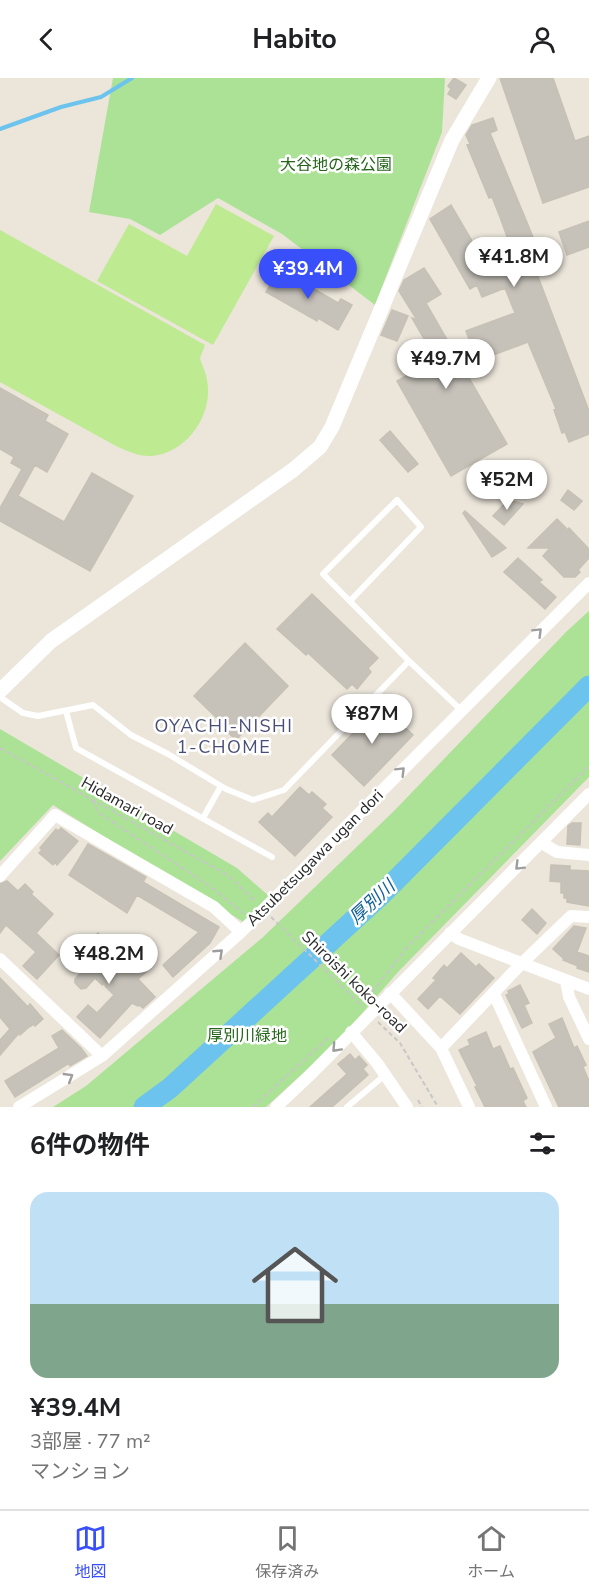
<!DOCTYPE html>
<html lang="ja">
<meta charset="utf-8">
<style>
:root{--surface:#fff;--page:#f6f6f6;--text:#202124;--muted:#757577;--line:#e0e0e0;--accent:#384ffa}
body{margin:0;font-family:"Nunito Sans","Noto Sans JP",sans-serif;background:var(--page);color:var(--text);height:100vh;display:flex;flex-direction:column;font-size:22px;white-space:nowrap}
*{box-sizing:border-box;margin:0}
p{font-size:20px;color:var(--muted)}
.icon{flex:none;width:33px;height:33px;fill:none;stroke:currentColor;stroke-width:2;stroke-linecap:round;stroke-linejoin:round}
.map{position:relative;height:1029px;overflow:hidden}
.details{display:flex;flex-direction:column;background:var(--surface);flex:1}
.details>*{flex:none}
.price{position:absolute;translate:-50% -51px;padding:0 14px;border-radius:21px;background:#fff;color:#222;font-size:20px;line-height:39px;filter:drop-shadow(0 2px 3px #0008)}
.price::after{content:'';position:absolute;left:50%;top:36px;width:18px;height:14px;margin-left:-9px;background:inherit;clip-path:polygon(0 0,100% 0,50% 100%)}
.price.current{background:var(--accent);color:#fff}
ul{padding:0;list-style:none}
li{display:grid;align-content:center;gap:12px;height:318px;padding:0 30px}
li+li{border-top:2px solid var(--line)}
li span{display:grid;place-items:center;height:186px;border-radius:18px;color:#555}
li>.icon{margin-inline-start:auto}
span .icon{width:108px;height:108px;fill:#fffc;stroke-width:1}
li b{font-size:26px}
h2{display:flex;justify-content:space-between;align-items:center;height:72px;padding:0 30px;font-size:26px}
header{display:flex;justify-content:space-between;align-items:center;height:78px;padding:0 30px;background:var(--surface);font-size:27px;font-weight:700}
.tabs{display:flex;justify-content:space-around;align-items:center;height:84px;border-top:2px solid var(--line);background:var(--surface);font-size:16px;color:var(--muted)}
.tabs a{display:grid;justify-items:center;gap:3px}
.tabs .current{color:var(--accent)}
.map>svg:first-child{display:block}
</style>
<header><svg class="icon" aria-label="back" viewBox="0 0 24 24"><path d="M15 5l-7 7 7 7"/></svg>Habito<svg class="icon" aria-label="person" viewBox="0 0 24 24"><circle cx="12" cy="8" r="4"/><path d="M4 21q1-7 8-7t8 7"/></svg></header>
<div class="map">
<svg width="589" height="1029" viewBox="0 0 589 1029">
<rect width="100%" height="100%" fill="#ebe5da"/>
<path fill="#abe296" d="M113,0H445L442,54L375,227L282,156L218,120L160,157L130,141L89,134Z
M589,533V699L398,894L337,964L266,1029H53L86,1008L262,860L394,733L567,553Z
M0,651L237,790L270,819L245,845L53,727L0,783Z"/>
<path fill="#beea91" d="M216,126L274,158L213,267L97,203L129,146L187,178Z
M0,152L205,267L200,280C202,287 206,295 207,302C214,336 187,375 152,378C140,379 127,373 116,368L0,304Z"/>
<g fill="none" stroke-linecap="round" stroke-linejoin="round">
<path stroke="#6bc3ee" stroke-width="4" d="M0,51L61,29L101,19L132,0"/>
<path stroke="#6bc3ee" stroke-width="21" d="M144,1029L170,1010L381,817L589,608"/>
</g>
<path fill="#c6c2ba" stroke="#c6c1b4" stroke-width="1.5" d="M454,0L466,7L456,21L448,16L451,11L448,8Z
M500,0H553L575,63L589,58V109L543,125Z
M493,40L497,52L490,55L535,164L529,167L540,195L537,196L589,333V356L569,364L565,354L562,355L554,332L556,331L528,264L477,283L466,253L515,235L505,210L482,219L477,207L470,211L430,141L451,127L492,197L515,189L514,185L516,184L500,139L492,119L489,120L467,67L470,66L466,57L472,47Z
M589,143V169L567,177L559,154Z
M424,190L441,216L426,225L507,366L451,398L397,303L436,281L412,240L417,242L399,213L404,202Z
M280,191L338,225L341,221L352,227L338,252L318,240L317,243L266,214Z
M392,232L408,238L397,263L381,257Z
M0,310L48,337L45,343L68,356L47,394L35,387L18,418L64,444L92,395L133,418L90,493L0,443V430L22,391L11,385L14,379L0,371Z
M390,353L418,386L408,394L380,362Z
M568,412L582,423L574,432L561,422Z
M508,422L523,426L504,447L493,438Z
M465,433L506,470L492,479L463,435Z
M557,441L568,452L569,450L589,471V480L578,492L580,494L575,499H564L543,478L550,470H528Z
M518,480L542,502L539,504L556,519L545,531L504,494Z
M312,516L378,580L368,590L371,594L357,611L352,606L347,611L308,575L306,577L277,551Z
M245,565L288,608L236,662L219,646L221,644L194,618Z
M381,626L413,657L364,708L332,677Z
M300,709L309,717L312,714L326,726L322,730L332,739L295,778L259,744L268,735L272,739Z
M572,745H581L580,767L567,766L568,748Z
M61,750L78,763L57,787L55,784L53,787L39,775L42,772L40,770L56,751L58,753Z
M88,766L146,799L143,804L219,849L210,865L173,899L163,887L199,854L137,817L127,835L69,797Z
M551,787L570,788V792L589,793V828L567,824V820H564V815H561V804L550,803Z
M7,803L18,813L25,806L33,814L31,816L53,836L36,855L59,877L37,901L23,888L36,874L6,847L0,855V806Z
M532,831L546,845L537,856L522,842Z
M574,848L586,850L577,874L589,878V894L577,890L578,888L563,882L564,881L553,871Z
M98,855L111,868L99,882L114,895L133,878L147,893L138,901L155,919L143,930L139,927L138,928L132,925L100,960L77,939L88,927L97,935L114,917L105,908L108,905L102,907L95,900L86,910L81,911L75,905V901L83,892L77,887L79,885L72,878L88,861H93Z
M461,875L476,889L479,886L494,900L460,936L440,918L428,931L418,921L436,902L433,900L444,887L447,890Z
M0,900L28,929L30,926L43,941L35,948L34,946L29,949L20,957L19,955L0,977V962L10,951L0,939Z
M520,907L529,925L524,927L532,945L522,950L506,917L509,916L508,913Z
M562,940L574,970L577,968L586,987L583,989L589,1003V1029H559L533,974L556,960L549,946Z
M62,952L81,970L87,978L70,988L69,985L15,1019L5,1003L59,970L52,958Z
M486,954L493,971L500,968L510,991L513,990L527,1020L523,1023L526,1029H485L475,1009L477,1008L459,972L470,967L468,962Z
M350,976L355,982L359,978L367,987L363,991L368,997L332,1029H310L347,996L338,986Z"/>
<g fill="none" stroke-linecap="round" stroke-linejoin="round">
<path stroke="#c7c7c7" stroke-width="2" stroke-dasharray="4.5 3" stroke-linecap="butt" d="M0,670L229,798L256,824
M92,722L99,735L211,809L243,835
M271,839L363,929
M368,920L408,868L589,688
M378,944L400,965L438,1029
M418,1022L422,1029
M253,1029L330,958"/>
<path stroke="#fff" stroke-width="6" d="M350,523L421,449L397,422L323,496L409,583L461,632
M0,619L23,635L38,638L93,627L131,657L168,676L226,711L253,722L284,712L409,583
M66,633L76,670L272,779
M203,740L221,708
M347,1029L385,997"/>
<path stroke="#fff" stroke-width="12" d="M542,765L557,774L589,777
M0,798L55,737L214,829L241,854
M450,855L459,861L589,911
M0,881L102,978
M566,903L569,919L589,961
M390,915L441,970L469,1029
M494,916L546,1029
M351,954L377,985L407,1029
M441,970L521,886L571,838L589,839
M19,1029L102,978L241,854L589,505
M276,1029L309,998L589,716"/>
<path stroke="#fff" stroke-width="15" d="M0,613L51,563L293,392L320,369L332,349L452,62L489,0"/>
</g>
<defs><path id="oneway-chevron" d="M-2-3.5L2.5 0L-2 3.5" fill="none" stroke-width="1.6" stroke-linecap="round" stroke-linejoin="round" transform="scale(1.5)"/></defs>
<g stroke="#9e9e9e">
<use href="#oneway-chevron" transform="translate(538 554) rotate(-45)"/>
<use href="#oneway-chevron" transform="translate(401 693) rotate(-45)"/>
<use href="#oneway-chevron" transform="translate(519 788) rotate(135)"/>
<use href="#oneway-chevron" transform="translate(219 875) rotate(-43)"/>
<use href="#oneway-chevron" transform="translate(336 970) rotate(133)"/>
<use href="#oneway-chevron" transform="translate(69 999) rotate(-31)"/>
</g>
<g text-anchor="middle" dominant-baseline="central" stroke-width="5" stroke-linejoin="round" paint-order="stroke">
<g font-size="16" fill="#246519" stroke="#fff">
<text x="336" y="87">大谷地の森公園</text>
<text x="247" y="958">厚別川緑地</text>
</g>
<g font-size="16" fill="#282828" stroke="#fff">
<text transform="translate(127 728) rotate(29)">Hidamari road</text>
<text transform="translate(315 780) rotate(-45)">Atsubetsugawa ugan dori</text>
<text transform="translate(354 904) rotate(44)">Shiroishi koko-road</text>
</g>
<g font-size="18" letter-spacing="1.5" fill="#494e79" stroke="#fff">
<text x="224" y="648">OYACHI-NISHI<tspan x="224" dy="21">1-CHOME</tspan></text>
</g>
<g font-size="18" font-style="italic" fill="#0d5f98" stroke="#fff">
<text transform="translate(372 824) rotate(-43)">厚別川</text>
</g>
</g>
</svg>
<b class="price" style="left:514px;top:210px">¥41.8M</b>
<b class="price current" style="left:308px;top:222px">¥39.4M</b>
<b class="price" style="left:446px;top:312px">¥49.7M</b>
<b class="price" style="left:507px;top:433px">¥52M</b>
<b class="price" style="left:372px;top:667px">¥87M</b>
<b class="price" style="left:109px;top:907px">¥48.2M</b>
</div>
<section class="details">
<h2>6件の物件<svg class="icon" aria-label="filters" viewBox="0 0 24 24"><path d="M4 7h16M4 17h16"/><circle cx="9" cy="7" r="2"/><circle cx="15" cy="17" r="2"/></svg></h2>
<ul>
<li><span style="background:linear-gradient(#bfe0f5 60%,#7fa58c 0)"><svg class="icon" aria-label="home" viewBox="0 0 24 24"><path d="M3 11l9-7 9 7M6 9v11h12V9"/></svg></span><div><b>¥39.4M</b><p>3部屋 · 77 m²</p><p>マンション</p></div></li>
</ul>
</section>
<nav class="tabs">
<a class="current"><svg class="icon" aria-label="map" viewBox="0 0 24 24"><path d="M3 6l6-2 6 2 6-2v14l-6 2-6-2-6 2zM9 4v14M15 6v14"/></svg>地図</a>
<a><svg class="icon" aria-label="saved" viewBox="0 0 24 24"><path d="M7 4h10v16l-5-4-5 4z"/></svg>保存済み</a>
<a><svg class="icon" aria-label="home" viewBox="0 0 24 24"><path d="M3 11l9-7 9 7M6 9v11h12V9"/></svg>ホーム</a>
</nav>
